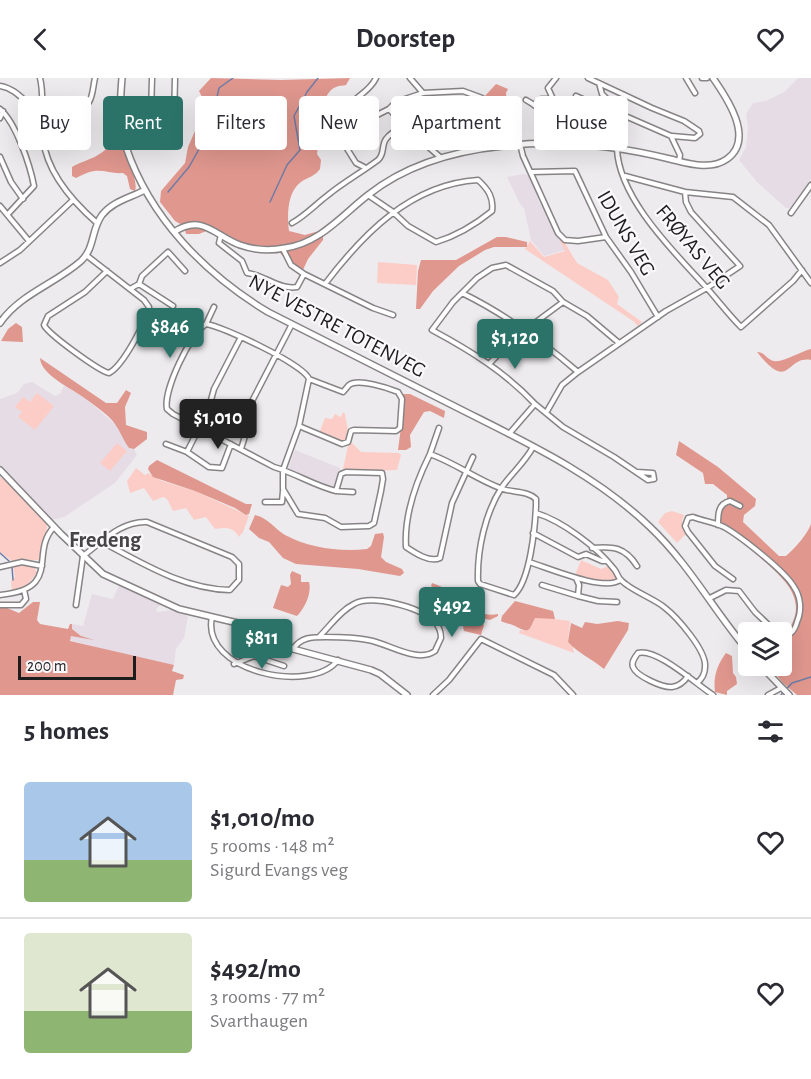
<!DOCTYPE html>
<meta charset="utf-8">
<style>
:root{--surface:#fff;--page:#f2f2f3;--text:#2b2b33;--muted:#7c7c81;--line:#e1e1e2;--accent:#2b7269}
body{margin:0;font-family:"Alegreya Sans",sans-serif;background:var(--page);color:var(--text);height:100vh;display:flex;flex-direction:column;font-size:22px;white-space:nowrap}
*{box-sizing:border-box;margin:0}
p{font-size:20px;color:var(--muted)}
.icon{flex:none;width:33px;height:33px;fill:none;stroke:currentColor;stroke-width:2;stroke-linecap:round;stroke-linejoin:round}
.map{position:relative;height:617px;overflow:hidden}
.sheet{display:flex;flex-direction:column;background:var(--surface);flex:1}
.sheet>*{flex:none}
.guide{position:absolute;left:18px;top:18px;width:776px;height:54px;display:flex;gap:12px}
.fabs{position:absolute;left:738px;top:544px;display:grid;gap:12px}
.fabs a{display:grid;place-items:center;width:54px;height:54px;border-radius:6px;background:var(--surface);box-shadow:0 6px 24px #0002;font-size:30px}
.scale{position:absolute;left:18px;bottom:15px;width:118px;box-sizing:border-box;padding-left:6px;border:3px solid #1e1d1e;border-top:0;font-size:16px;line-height:21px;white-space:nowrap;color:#1e1d1e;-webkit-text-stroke:4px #fbf8fb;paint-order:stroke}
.price{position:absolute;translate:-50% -51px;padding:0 14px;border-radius:6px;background:var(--accent);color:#fff;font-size:20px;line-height:39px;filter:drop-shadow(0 2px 3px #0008)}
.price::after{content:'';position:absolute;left:50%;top:36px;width:18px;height:14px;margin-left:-9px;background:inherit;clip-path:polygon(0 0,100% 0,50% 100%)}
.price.selected{background:#222;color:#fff}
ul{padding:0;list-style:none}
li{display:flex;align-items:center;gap:18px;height:150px;padding:0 24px}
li+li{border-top:2px solid var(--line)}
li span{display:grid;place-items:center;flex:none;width:168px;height:120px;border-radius:6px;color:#555}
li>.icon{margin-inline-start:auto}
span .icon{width:72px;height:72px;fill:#fffc;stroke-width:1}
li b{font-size:26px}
h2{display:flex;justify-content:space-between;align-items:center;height:72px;padding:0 24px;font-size:26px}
.pill{padding:0 21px;border-radius:6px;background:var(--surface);box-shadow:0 6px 24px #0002;font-size:21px;line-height:54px}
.pill.selected{background:var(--accent);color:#fff}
header{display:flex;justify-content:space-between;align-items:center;height:78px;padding:0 24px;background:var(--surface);font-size:27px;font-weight:700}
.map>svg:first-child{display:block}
</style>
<header><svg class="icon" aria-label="back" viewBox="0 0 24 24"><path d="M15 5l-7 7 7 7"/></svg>Doorstep<svg class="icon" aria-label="heart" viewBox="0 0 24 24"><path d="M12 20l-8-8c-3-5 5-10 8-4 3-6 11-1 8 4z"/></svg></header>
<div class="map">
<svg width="811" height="617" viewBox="0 0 811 617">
<rect width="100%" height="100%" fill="#eeebee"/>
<path fill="#e6dce5" d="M798,0H811V101L795,126L790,130H786L757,104L739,82L746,69L748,50L746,36L753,25L766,23L784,14Z
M524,96L528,97L535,109L539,124L548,138L565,172L544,178L531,162L524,130L520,126L507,99Z
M32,304L55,318L60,316L64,308L82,317L118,349L125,364L130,371H134L137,377L115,405L64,439L52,442L0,387V321L17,315L24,306Z
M295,372L340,390L335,411L287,393Z
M119,507L162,526L156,531L157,534L171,532L188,538L184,560L176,571L174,587L137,580L69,562L71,558H81L71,550L72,546L83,548L92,516L113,521Z"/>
<path fill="#fccdc7" d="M559,161L565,165L577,185L608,202L619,219L617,226L642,244L638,248L633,243L525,171L530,163L544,179L565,173Z
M378,184L417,187L416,207L377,205Z
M37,315L54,328L35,352L18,339L22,334L15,329L23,319L30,324Z
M343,334L345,336L348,353L345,364H341L321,356L320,353L325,340L332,341L335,336L341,339Z
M117,365L127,373L110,393L100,385Z
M352,365L361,374L399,375L401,377L397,392L344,394L343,391L348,368Z
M136,390L145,397L148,395L162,403L195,413L249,438L243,454L239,459C234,449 225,449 215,451L206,439L194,442L186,430L173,433L167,421L163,419L153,423L144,410L130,415L127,403Z
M0,399L9,406L47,446C48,451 41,476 39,482L12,483L0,474Z
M672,433L684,437L682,443L686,456L677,465L658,444L665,435Z
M581,482L601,491L609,488L617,500L615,503L601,504L575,497Z
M23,486L33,487L37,495L27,507L12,513L11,503L15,499L13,488Z
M539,539L570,543L568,564L573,569L574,575L519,555L520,552L526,553L532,547L535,540Z"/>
<path fill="#e0978e" d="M211,0L281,2L350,0L346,7C343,8 340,7 336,9C325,13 322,30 322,40L313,47V54L319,58L317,76L321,82L320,91C314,99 308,99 301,104C287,114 287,138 289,153L305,157L319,153L323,157V162L308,181L302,194H298L280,175L240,170L211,151L199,156H186L184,148L175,143L160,124L161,113L185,85L188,69L202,37L203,21L199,13Z
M496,6L508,11L506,15L507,29L494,48L480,42L483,31L484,19Z
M118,28C118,40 118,51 121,62C124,76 139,101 135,113L130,111L127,98L123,95C113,96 105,92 94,93C88,94 82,97 76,100L72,98V89C86,81 101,80 111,65V40L115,30Z
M497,159H506L527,164V169H494L485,172L459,188L433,213L420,231H416L418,193L421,182H456Z
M16,245L22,249L23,264L1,263L8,251Z
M811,271V282C786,277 790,316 757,274C765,274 766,281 774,283C783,285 801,273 811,271Z
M40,280L106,325H117L126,312L131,315L125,329L126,347L147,354V361L134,371L129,370C121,359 120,350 109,339C101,332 92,325 83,319C71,310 41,297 40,280Z
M399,316H410L445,333L444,340L430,333L424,334L410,357L411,369L406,372H398L401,349Z
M679,363L718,389L756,421L755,428L744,437L743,444L779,478H786C795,470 807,457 811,446V617H797L783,605L769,588H782V561C811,526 790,506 762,481C748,469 733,456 717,447C717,436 716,428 727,422V417L713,406H705L703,395L676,377Z
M157,382L246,426H252L249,436L246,437L235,430L195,413L153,399L148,391L149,388Z
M255,437C267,439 275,451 285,457C309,470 340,474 367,471L371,468L375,456L383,455L384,459L381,479L386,484L402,491L404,495L400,498L358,491L296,486L283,480L269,464L259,460L249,451Z
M292,493L301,497V504H309C312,515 305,530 297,538L273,530L281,507L288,509L291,506L290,497Z
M432,505C438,507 445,510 450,513C467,524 476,540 498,536V538L490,542C468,538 451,518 431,508Z
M515,523L553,533L555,541L535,540C528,555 529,555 515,548C510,546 505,545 501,543L502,538Z
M33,524H40L37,542L40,546L68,551L70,546H72V551L81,558L94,562L71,558L70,563L174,587L172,593L184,597L183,601L176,602L173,617H0V530H7L19,535Z
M460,534L484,547L481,557L464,553Z
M618,543L629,545L628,552L604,591C592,581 578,575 568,564L571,545L582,550L585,544L597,546Z
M726,575L732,578L733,595L736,599L737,606L727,613V617L715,614C713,599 717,587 726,575Z"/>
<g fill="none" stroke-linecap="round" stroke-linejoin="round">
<path stroke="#707ca6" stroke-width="1.5" d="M168,114L189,89L207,57L218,31L216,24L219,10L233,0
M270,124L287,87L300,72L294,38L307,14L318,0
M0,475L9,483
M12,489L13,502
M781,617L792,605L811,599"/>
<defs>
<path id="street" d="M40,0C45,20 40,41 43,61C47,95 73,124 97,145
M152,0L151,37L153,48L162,66
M410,0L423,15
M588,0L652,30L684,43L699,53L700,56L695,60L672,58
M686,0L695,15
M702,0H707
M599,5L602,16L621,35
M0,8C19,11 26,28 42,35
M576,18L607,32L621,35
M553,21L548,10L556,0
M526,22C541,30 558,48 562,65
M535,26L541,21H553L563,32L568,35L612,40L623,37L671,58L680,77L679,83
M0,31C16,45 30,87 34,108L8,136
M389,31L409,52L440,79
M42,38C55,36 82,37 89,24C93,18 93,8 95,0
M0,40L3,33
M355,48L351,41L350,27C359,16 370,13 376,0
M158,55L174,43L175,0
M520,66L523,78L558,155L565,162L578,163L606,159
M617,71C619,120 673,173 705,208C717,221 728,236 741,249L793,203L802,192
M0,79L11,104L23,121
M364,89L356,85L346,69L347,58L355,48L389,31L396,24L423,15L463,13L482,20
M532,94L575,93L606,159L631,194L658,239
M625,98L685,114L733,119L769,147L811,205
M0,128L29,163
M791,135L811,107
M292,145C305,138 316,126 328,117C344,104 362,94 378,82C385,76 381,68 386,61C399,43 457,30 477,40
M221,157L219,165L242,183L247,195C265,197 279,212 297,209L304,196
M283,171L291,187L304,196L373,230L393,237
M86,177L144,222L149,229C146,244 123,288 109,295C99,293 48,256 44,247L48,238L85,214L107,193
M0,185L20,172L73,122
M139,206L173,228
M325,206C363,156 411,106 478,102C488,111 494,120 492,133C476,146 456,158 436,164L408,148L393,134L368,117
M130,211L139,206L142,198L168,174L185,193
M462,215C505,236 542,263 578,294
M214,229L206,246C222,248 305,287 309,301
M206,246C190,256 163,313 167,331L173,336L274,389C295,395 315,408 336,413L341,396L346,394L382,395L383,401L381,413L374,445L369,448L341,449L325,440L298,436L283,411V392L299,348L309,301
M490,285L513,261L563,224
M535,326L563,349L614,379L648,402L654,401L653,395L637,394
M546,335L562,307L578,294L666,233L707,210L740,188L691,134L686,124L685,114
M299,348L342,366L348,364L351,353L354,352L396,353L400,350L402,321L398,314C388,310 358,300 349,307C347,309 345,312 343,314L309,301
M199,350L187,374L209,389L222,390L231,366
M203,351L214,311L241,259
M509,356L535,326C505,294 471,273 432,252L453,224L477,200L492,190L506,187L553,213L563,224L587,238L619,265
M166,366L187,374
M241,371L246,355L248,331L292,246
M430,376L439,350
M473,379L452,425L440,480C430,485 415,475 406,469C404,437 416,404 430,376C455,385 476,401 500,410C511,415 527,412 536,421V428C535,450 530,503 514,517L480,506L478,503C477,472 485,435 502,409C512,395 525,384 533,369
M336,413L353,414
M265,424H282L283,413
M536,435C562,443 597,469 614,491C617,494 618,500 621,502C630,512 653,520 664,529C677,539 707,573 705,589C705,596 702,601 697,605
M718,447C718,436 718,426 730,423L740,428
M533,455L578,479L586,476L602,483H606
M592,470C613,468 625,469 637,488
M529,484C549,490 604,514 620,502
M0,489L22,484L42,488
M733,501L715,488L688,454L685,448L688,440L693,439C703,443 714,444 724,449C740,458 785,493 794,509C801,519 802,533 797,544C795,552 790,558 782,558
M542,507L578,518L579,507L576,500
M0,517C63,511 29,475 54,449
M578,518L598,523L617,524
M710,520L726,512L739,513L755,534L777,555
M0,527H21L26,521L24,512
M76,527L83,478C103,463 121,443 147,444L232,479L239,486V502L230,512C183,511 142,485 102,464
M212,539C200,594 312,617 338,582
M293,571C301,559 312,559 326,559C341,559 354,559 368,562C388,565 417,586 435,573L441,560C441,554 439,548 434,543C419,529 372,516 354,526C340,533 330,548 319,559
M234,586L254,578L284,588
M688,598C684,604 679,608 672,609C663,610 636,598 633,589C631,584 635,579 638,575C657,570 696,606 713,617
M433,617L449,602L481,561L554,597L573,617
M768,617L781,610"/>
<path id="secondary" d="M122,0C120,23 119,47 126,69C150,140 205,196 268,234C330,265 392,297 454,328C523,363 594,395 650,449C689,486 714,533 748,573
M174,154C202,135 215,158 240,167C254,172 270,173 285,170C320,165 341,138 368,117C407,86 454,73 503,68C560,61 614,67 670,81C687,85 710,93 727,81C755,61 727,20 713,0
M0,245C20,216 55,206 81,183C95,170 91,152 102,137C113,123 130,120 145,112
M0,392L61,456L103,496L179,531L246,547L293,571L371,592L380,596L407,617
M761,588L789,617"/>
</defs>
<use href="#street" stroke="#878486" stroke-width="7"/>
<use href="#secondary" stroke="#878486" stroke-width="8"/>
<use href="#street" stroke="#fff" stroke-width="4"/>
<use href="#secondary" stroke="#fff" stroke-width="5"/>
</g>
<g text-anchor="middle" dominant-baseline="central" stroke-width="4.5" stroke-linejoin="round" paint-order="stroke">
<g font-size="21" fill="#1e1d1e" stroke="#fbf8fb">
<text transform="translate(626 155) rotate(60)">IDUNS VEG</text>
<text transform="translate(693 169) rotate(50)">FRØYAS VEG</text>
<text transform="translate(337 248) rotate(28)">NYE VESTRE TOTENVEG</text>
</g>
<g font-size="22" font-weight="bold" fill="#464446" stroke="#fbf8fb">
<text x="105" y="462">Fredeng</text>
</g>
</g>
</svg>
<div class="fabs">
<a><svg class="icon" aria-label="layers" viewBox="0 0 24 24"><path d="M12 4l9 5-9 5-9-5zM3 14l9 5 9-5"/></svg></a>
</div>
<div class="scale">200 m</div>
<b class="price" style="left:170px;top:281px">$846</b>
<b class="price" style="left:515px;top:292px">$1,120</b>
<b class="price selected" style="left:218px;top:372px">$1,010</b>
<b class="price" style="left:452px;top:560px">$492</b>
<b class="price" style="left:262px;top:592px">$811</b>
<div class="guide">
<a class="pill">Buy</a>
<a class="pill selected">Rent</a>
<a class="pill">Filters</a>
<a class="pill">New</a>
<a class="pill">Apartment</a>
<a class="pill">House</a>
</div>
</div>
<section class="sheet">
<h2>5 homes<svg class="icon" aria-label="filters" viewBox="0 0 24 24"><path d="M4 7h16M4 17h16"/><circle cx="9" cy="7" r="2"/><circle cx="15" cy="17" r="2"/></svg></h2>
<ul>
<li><span style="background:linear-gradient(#a9c7e8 65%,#8fb573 0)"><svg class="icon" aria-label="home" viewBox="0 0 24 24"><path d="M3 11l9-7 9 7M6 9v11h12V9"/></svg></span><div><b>$1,010/mo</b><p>5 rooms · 148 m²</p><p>Sigurd Evangs veg</p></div><svg class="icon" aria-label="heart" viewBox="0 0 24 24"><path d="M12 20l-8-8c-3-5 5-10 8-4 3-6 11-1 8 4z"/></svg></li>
<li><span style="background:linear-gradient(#dfe7d0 65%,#8fb573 0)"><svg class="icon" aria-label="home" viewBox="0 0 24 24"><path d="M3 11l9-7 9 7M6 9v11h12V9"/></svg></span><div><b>$492/mo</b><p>3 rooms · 77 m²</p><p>Svarthaugen</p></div><svg class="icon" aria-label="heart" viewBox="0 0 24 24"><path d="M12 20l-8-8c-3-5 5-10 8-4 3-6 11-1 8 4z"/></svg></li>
</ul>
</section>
